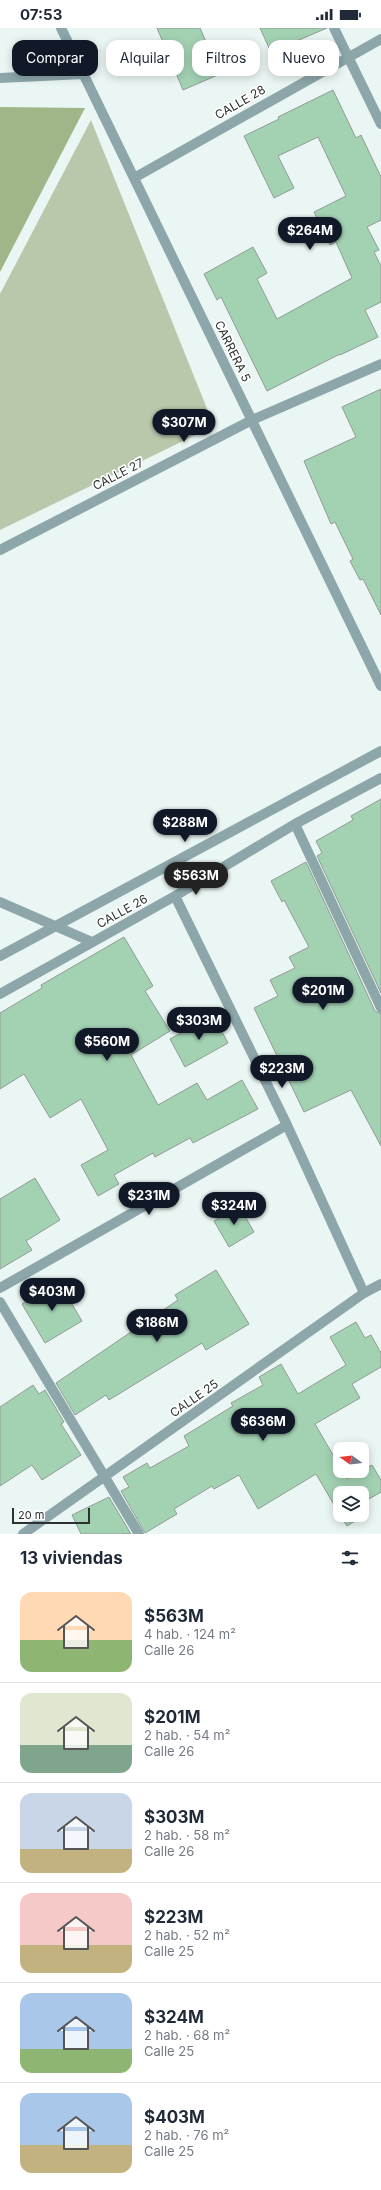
<!DOCTYPE html>
<html lang="es">
<meta charset="utf-8">
<style>
:root{--surface:#fff;--page:#f6f6f7;--text:#1f2937;--muted:#747a83;--line:#e0e1e3;--accent:#111827}
body{margin:0;font-family:Inter,sans-serif;background:var(--page);color:var(--text);height:100vh;display:flex;flex-direction:column;font-size:15px;white-space:nowrap}
*{box-sizing:border-box;margin:0}
p{font-size:13px;color:var(--muted)}
.icon{flex:none;width:22px;height:22px;fill:none;stroke:currentColor;stroke-width:2;stroke-linecap:round;stroke-linejoin:round}
.map{position:relative;height:1506px;overflow:hidden}
.details{display:flex;flex-direction:column;background:var(--surface);flex:1}
.details>*{flex:none}
.banner{position:absolute;left:12px;top:12px;width:357px;height:36px;display:flex;gap:8px}
.needle{width:26px;rotate:284deg}
.fabs{position:absolute;left:333px;top:1414px;display:grid;gap:8px}
.fabs a{display:grid;place-items:center;width:36px;height:36px;border-radius:8px;background:var(--surface);box-shadow:0 2px 10px #0003;font-size:20px}
.scale{position:absolute;left:12px;bottom:10px;width:78px;box-sizing:border-box;padding-left:4px;border:2px solid #2d3130;border-top:0;font-size:11px;line-height:14px;white-space:nowrap;color:#2d3130;-webkit-text-stroke:3px #fff;paint-order:stroke}
.price{position:absolute;translate:-50% -34px;padding:0 9px;border-radius:14px;background:var(--accent);color:#fff;font-size:13px;line-height:26px;filter:drop-shadow(0 1px 2px #0008)}
.price::after{content:'';position:absolute;left:50%;top:24px;width:12px;height:9px;margin-left:-6px;background:inherit;clip-path:polygon(0 0,100% 0,50% 100%)}
.price.on{background:#222;color:#fff}
ul{padding:0;list-style:none}
li{display:flex;align-items:center;gap:12px;height:100px;padding:0 20px}
li+li{border-top:1px solid var(--line)}
li span{display:grid;place-items:center;flex:none;width:112px;height:80px;border-radius:12px;color:#555}
li>.icon{margin-inline-start:auto}
span .icon{width:48px;height:48px;fill:#fffc;stroke-width:1}
li b{font-size:17px}
h2{display:flex;justify-content:space-between;align-items:center;height:48px;padding:0 20px;font-size:17px}
.pill{padding:0 14px;border-radius:12px;background:var(--surface);box-shadow:0 2px 10px #0003;font-size:14px;line-height:36px}
.pill.on{background:var(--accent);color:#fff}
.status{display:flex;justify-content:space-between;align-items:center;height:28px;padding:0 20px;background:var(--surface);direction:ltr}
.status svg{height:11px;fill:currentColor}
.map>svg:first-child{display:block}
</style>
<div class="status"><b>07:53</b><svg viewBox="0 0 49 12"><path d="M0 12V9h3v3zM5 12V6h3v6zM10 12V3h3v9zM15 12V0h3v12zM26 1h20v11H26zM47 4h2v5h-2z"/></svg></div>
<div class="map">
<svg width="381" height="1506" viewBox="0 0 381 1506">
<rect width="100%" height="100%" fill="#eaf6f3"/>
<path fill="#b9c8aa" d="M91,92L214,398L0,502V266Z"/>
<path fill="#a0b689" d="M0,79L85,80L0,244Z"/>
<path fill="#a3d2b3" stroke="#929b95" d="M157,0H200L220,46L183,62Z
M260,0H327L271,24Z
M333,62L356,110L361,107L381,149V192L367,199L379,222L374,224L381,238V274L365,282L378,309L340,327V326L267,363L221,269L217,272L204,246L253,219L267,245L257,251L277,291L352,250L336,214L330,217L314,184L346,168L318,109L278,128L294,160L274,170L244,108L279,91L278,89Z
M381,361V587L363,551L360,552L350,533L353,531L335,494L331,496L304,433L356,409L342,379Z
M381,771V965L317,828L322,825L316,813L353,792L351,788Z
M306,834L375,983L381,986V1118L351,1062L304,1084L254,980L278,968L270,952L295,940L289,929L309,919L284,872L282,874L271,853Z
M124,909L153,958L145,963L170,1003L131,1027L158,1077L197,1055L207,1072L242,1052L258,1081L193,1115L190,1110L155,1129L153,1125L114,1147L119,1156L98,1168L81,1137L108,1122L81,1071L50,1090L24,1046L0,1061V985L42,960L41,957Z
M213,987L228,1015L185,1039L170,1011Z
M35,1150L60,1192L26,1213L32,1222L0,1241V1171Z
M239,1178L254,1204L229,1219L214,1193Z
M216,1242L249,1296L206,1322L202,1315L109,1372L106,1367L75,1387L56,1355L178,1272L175,1267Z
M58,1253L82,1293L45,1315L22,1276Z
M356,1294L365,1310L371,1307L381,1325V1339L352,1356L360,1370L315,1396L340,1439V1443H342L347,1451L372,1437L381,1452V1464L362,1475V1465H340V1487L316,1446L258,1481L239,1447L214,1461L212,1458L174,1481L177,1486L145,1505L121,1463L129,1459L123,1449L147,1435L150,1440L189,1418L184,1408L233,1378L231,1375L263,1357L259,1349L281,1336L298,1366L346,1337L330,1309Z
M33,1357L39,1366L45,1362L64,1394L61,1396L81,1427L42,1452L32,1437L0,1458V1379Z
M109,1469L131,1506H81L72,1487Z
M362,1481L365,1487L347,1498L340,1487H362Z"/>
<g fill="none" stroke-linecap="round" stroke-linejoin="round">
<path stroke="#8ca6aa" stroke-width="10" d="M61,0L381,658
M334,0L381,96
M0,50L83,46
M134,150L381,11
M0,522L252,392L381,336
M295,796L381,980
M175,868L287,1097L364,1265
M0,874L92,914
M0,928L381,723
M0,966L175,868L295,796L381,750
M0,1260L287,1097
M0,1274L139,1506
M23,1506L364,1265L381,1256"/>
</g>
<g text-anchor="middle" dominant-baseline="central" stroke-width="3.5" stroke-linejoin="round" paint-order="stroke">
<g font-size="12" fill="#2d3130" stroke="#fff">
<text transform="translate(240 74) rotate(-30)">CALLE 28</text>
<text transform="translate(233 323) rotate(64)">CARRERA 5</text>
<text transform="translate(118 446) rotate(-27)">CALLE 27</text>
<text transform="translate(122 883) rotate(-29)">CALLE 26</text>
<text transform="translate(194 1370) rotate(-35)">CALLE 25</text>
</g>
</g>
</svg>
<div class="fabs">
<a><svg class="needle" viewBox="-14 -14 28 28"><path d="M0-13l5 13h-10z" fill="#e53935"/><path d="M0 13l5-13h-10z" fill="#747a83"/></svg></a>
<a><svg class="icon" aria-label="layers" viewBox="0 0 24 24"><path d="M12 4l9 5-9 5-9-5zM3 14l9 5 9-5"/></svg></a>
</div>
<div class="scale">20 m</div>
<b class="price" style="left:310px;top:223px">$264M</b>
<b class="price" style="left:184px;top:415px">$307M</b>
<b class="price" style="left:185px;top:815px">$288M</b>
<b class="price on" style="left:196px;top:868px">$563M</b>
<b class="price" style="left:323px;top:983px">$201M</b>
<b class="price" style="left:199px;top:1013px">$303M</b>
<b class="price" style="left:107px;top:1034px">$560M</b>
<b class="price" style="left:282px;top:1061px">$223M</b>
<b class="price" style="left:149px;top:1188px">$231M</b>
<b class="price" style="left:234px;top:1198px">$324M</b>
<b class="price" style="left:52px;top:1284px">$403M</b>
<b class="price" style="left:157px;top:1315px">$186M</b>
<b class="price" style="left:263px;top:1414px">$636M</b>
<div class="banner">
<a class="pill on">Comprar</a>
<a class="pill">Alquilar</a>
<a class="pill">Filtros</a>
<a class="pill">Nuevo</a>
</div>
</div>
<section class="details">
<h2>13 viviendas<svg class="icon" aria-label="filters" viewBox="0 0 24 24"><path d="M4 7h16M4 17h16"/><circle cx="9" cy="7" r="2"/><circle cx="15" cy="17" r="2"/></svg></h2>
<ul>
<li><span style="background:linear-gradient(#ffd9b3 60%,#8fb573 0)"><svg class="icon" aria-label="home" viewBox="0 0 24 24"><path d="M3 11l9-7 9 7M6 9v11h12V9"/></svg></span><div><b>$563M</b><p>4 hab. · 124 m²</p><p>Calle 26</p></div></li>
<li><span style="background:linear-gradient(#dfe7d0 65%,#7fa58c 0)"><svg class="icon" aria-label="home" viewBox="0 0 24 24"><path d="M3 11l9-7 9 7M6 9v11h12V9"/></svg></span><div><b>$201M</b><p>2 hab. · 54 m²</p><p>Calle 26</p></div></li>
<li><span style="background:linear-gradient(#c9d6e8 70%,#c2b280 0)"><svg class="icon" aria-label="home" viewBox="0 0 24 24"><path d="M3 11l9-7 9 7M6 9v11h12V9"/></svg></span><div><b>$303M</b><p>2 hab. · 58 m²</p><p>Calle 26</p></div></li>
<li><span style="background:linear-gradient(#f6c9c9 65%,#c2b280 0)"><svg class="icon" aria-label="home" viewBox="0 0 24 24"><path d="M3 11l9-7 9 7M6 9v11h12V9"/></svg></span><div><b>$223M</b><p>2 hab. · 52 m²</p><p>Calle 25</p></div></li>
<li><span style="background:linear-gradient(#a9c7e8 70%,#8fb573 0)"><svg class="icon" aria-label="home" viewBox="0 0 24 24"><path d="M3 11l9-7 9 7M6 9v11h12V9"/></svg></span><div><b>$324M</b><p>2 hab. · 68 m²</p><p>Calle 25</p></div></li>
<li><span style="background:linear-gradient(#a9c7e8 65%,#c2b280 0)"><svg class="icon" aria-label="home" viewBox="0 0 24 24"><path d="M3 11l9-7 9 7M6 9v11h12V9"/></svg></span><div><b>$403M</b><p>2 hab. · 76 m²</p><p>Calle 25</p></div></li>
</ul>
</section>
